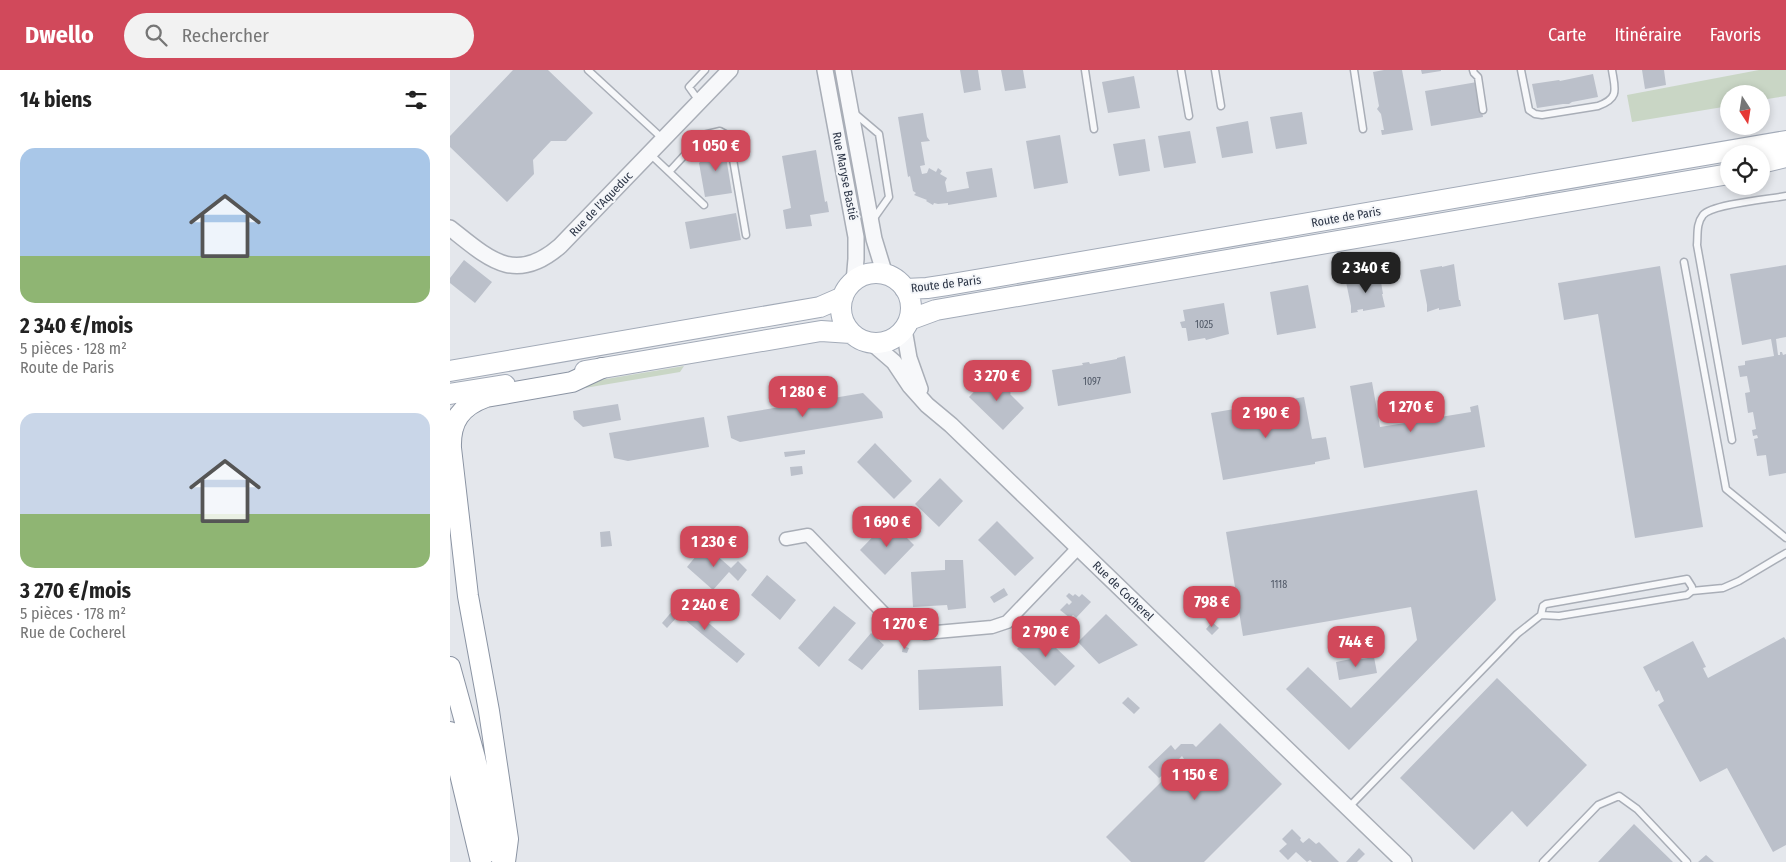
<!DOCTYPE html>
<html lang="fr">
<meta charset="utf-8">
<style>
:root{--surface:#fff;--page:#f2f2f2;--text:#222;--muted:#767676;--accent:#d1495b}
body{margin:0;font-family:"Fira Sans Condensed",sans-serif;background:var(--page);color:var(--text);height:100vh;display:flex;flex-direction:column;font-size:19px;white-space:nowrap}
*{box-sizing:border-box;margin:0}
p{font-size:16px;color:var(--muted)}
.icon{flex:none;width:28px;height:28px;fill:none;stroke:currentColor;stroke-width:2;stroke-linecap:round;stroke-linejoin:round}
.map{position:relative;flex:1;overflow:hidden}
.sheet{display:flex;flex-direction:column;background:var(--surface);width:450px}
.sheet>*{flex:none}
.needle{width:32px;rotate:168deg}
.controls{position:absolute;left:1270px;top:15px;display:grid;gap:10px}
.controls a{display:grid;place-items:center;width:50px;height:50px;border-radius:50%;background:var(--surface);box-shadow:0 2px 8px #0003;font-size:25px}
.price{position:absolute;translate:-50% -42px;padding:0 11px;border-radius:10px;background:var(--accent);color:#fff;font-size:16px;line-height:32px;filter:drop-shadow(0 1px 2px #0008)}
.price::after{content:'';position:absolute;left:50%;top:30px;width:15px;height:11px;margin-left:-8px;background:inherit;clip-path:polygon(0 0,100% 0,50% 100%)}
.price.active{background:#222;color:#fff}
ul{padding:0;list-style:none}
li{display:grid;align-content:center;gap:10px;height:265px;padding:0 20px}
li span{display:grid;place-items:center;height:155px;border-radius:15px;color:#555}
li>.icon{margin-inline-start:auto}
span .icon{width:90px;height:90px;fill:#fffc;stroke-width:1}
li b{font-size:21px}
h2{display:flex;justify-content:space-between;align-items:center;height:60px;padding:0 20px;font-size:21px}
header{display:flex;align-items:center;gap:30px;box-sizing:border-box;height:70px;padding:0 25px;background:var(--accent);color:#fff}
header strong{font-size:24px}
nav{display:flex;gap:28px;margin-inline-start:auto;font-size:18px}
.search{width:350px;height:45px;background:var(--page);display:flex;align-items:center;gap:12px;box-sizing:border-box;padding:0 18px;border-radius:28px;color:var(--muted);font-size:19px}
main{display:flex;flex:1;min-height:0}
.map>svg:first-child{display:block}
</style>
<header>
<strong>Dwello</strong>
<div class="search"><svg class="icon" aria-label="search" viewBox="0 0 24 24"><circle cx="10" cy="10" r="6"/><path d="M15 15l6 6"/></svg>Rechercher</div>
<nav><a>Carte</a><a>Itinéraire</a><a>Favoris</a></nav>
</header>
<main>
<section class="sheet">
<h2>14 biens<svg class="icon" aria-label="filters" viewBox="0 0 24 24"><path d="M4 7h16M4 17h16"/><circle cx="9" cy="7" r="2"/><circle cx="15" cy="17" r="2"/></svg></h2>
<ul>
<li><span style="background:linear-gradient(#a9c7e8 70%,#8fb573 0)"><svg class="icon" aria-label="home" viewBox="0 0 24 24"><path d="M3 11l9-7 9 7M6 9v11h12V9"/></svg></span><div><b>2 340 €/mois</b><p>5 pièces · 128 m²</p><p>Route de Paris</p></div></li>
<li><span style="background:linear-gradient(#c9d6e8 65%,#8fb573 0)"><svg class="icon" aria-label="home" viewBox="0 0 24 24"><path d="M3 11l9-7 9 7M6 9v11h12V9"/></svg></span><div><b>3 270 €/mois</b><p>5 pièces · 178 m²</p><p>Rue de Cocherel</p></div></li>
</ul>
</section>
<div class="map">
<svg width="1336" height="792" viewBox="0 0 1336 792">
<rect width="100%" height="100%" fill="#e4e7ec"/>
<path fill="#c9d6c5" d="M1309,0H1336V26L1311,30V24H1279V36L1182,52L1177,25Z
M234,296L230,302L117,321L108,317Z"/>
<path fill="#bbc0ca" fill-rule="evenodd" d="M63,0H98L143,43L116,71H101L83,90L84,104L57,132L0,77V66Z
M510,0H528L531,20L514,23Z
M551,0H573L576,18L555,21Z
M934,0H952L963,60L932,65L931,60H934L931,44L927,39L929,36L923,2Z
M971,0H991V1L972,4Z
M1192,0H1214L1216,15L1195,19Z
M1143,4L1148,27L1122,32L1119,34H1113L1087,38L1082,14L1109,10L1110,11Z
M684,6L690,38L658,43L652,12Z
M1027,12L1033,47L981,56L975,21Z
M852,42L857,74L826,79L820,47Z
M473,43L477,67L480,71L471,72L475,95L470,96L472,104L477,103L479,98L486,102L488,98L492,101L490,104L497,108L495,112L497,122L519,118L516,102L542,98L547,127L498,135V133L488,134L484,133L483,135L476,131L477,130L464,125L466,123L463,121L460,106L458,107L448,47Z
M798,51L803,83L772,88L766,57Z
M740,61L746,93L714,98L708,66Z
M610,65L618,113L584,119L576,71Z
M273,69L282,123L255,127L249,93Z
M695,69L700,101L669,106L663,74Z
M366,80L375,132L377,131L379,142L360,145L362,156L336,159L333,140L341,138L332,86Z
M286,143L291,170L240,179L235,152Z
M14,190L42,212L25,233L0,213V208Z
M1004,194L1009,230H1010L1011,236L989,240V238L977,242V235L970,200L992,196V197Z
M1336,195V267L1326,269L1328,285H1330V282H1332L1333,285L1336,284V403L1319,406L1316,385L1307,386L1304,369L1308,368L1307,365L1303,366L1302,360L1306,359L1303,342L1298,343L1295,323L1300,322L1297,306L1290,307L1288,296L1295,295V291L1324,286L1321,269L1292,275L1280,204Z
M1210,196L1253,457L1185,468L1148,244L1114,250L1108,213Z
M930,206L933,224H932L935,237L913,241V239L907,240L908,242L901,243V236L896,212L918,208V210L923,209V208Z
M858,215L866,258L827,265L820,222Z
M774,233L779,264L756,270L755,268L738,271L736,258H732L730,252L735,251L733,240Z
M675,286L681,323L608,336L602,300L633,295L632,293L639,292L640,294L667,289V288Z
M540,305L561,323L560,324L574,338L553,360L519,327Z
M922,312L930,357L974,350V347L983,345L984,348L1021,342L1020,337L1028,335L1035,377L914,398L900,316Z
M413,323L432,342L433,348L290,372L281,368L277,346Z
M854,327L862,369L876,367L880,389L865,392V394L773,410L761,343Z
M168,334L171,350L133,357L124,349L123,341Z
M254,347L259,377L178,391L164,388L159,363Z
M425,373L462,411L444,429L407,392Z
M355,380V384L335,387L334,382Z
M352,396L353,404L341,406L340,397Z
M490,408L513,431L489,457L465,434Z
M1027,420L1046,530L899,680L836,619L858,597L901,638L967,570L961,537L793,566L776,462Z
M439,450L464,475L435,505L410,480Z
M547,451L584,488L565,506L528,470Z
M160,461L162,476L151,477L150,462Z
M255,475L281,498L288,491L297,500L288,511L279,502L263,520L237,497Z
M495,490H513L516,538L498,540L497,535L463,537L461,502L495,500Z
M317,505L346,530L330,550L301,525Z
M554,518L558,525L544,533L540,527Z
M619,523L623,526L625,524L629,527L632,524L641,532L626,548L623,545L620,548L610,540L617,533L619,535L622,532L616,526Z
M230,532L246,546L248,544L295,584L287,593L229,545L217,558L212,553Z
M384,536L406,553L369,597L348,578Z
M656,544L688,575L649,594L628,572Z
M762,552L769,558L762,565L756,559Z
M586,559L625,596L605,616L567,579Z
M421,563L434,575L412,600L398,590Z
M1334,567L1336,570V775L1323,782L1277,698L1250,712L1208,635L1214,631L1209,620L1206,622L1193,597L1243,571L1256,597L1253,598L1258,608Z
M453,576L459,578L457,583L452,582Z
M924,587L927,603L889,610L886,592L906,588V590Z
M551,596L553,636L469,640L468,600Z
M1047,608L1137,695L1077,757L1062,741L1024,780L950,708Z
M678,627L690,638L684,644L672,633Z
M770,653L832,714L754,792H681L656,767L718,705L715,703L709,708L698,697L721,675L725,680L731,674H743L746,677ZM732,686L734,689L722,701L719,699Z
M1184,754L1223,792H1148Z
M842,759L851,768L850,770L853,773L859,768L866,774L869,772L889,792H862L860,790L857,792L846,782L838,790L829,781L837,774L832,769Z
M909,778L915,784L907,792H896Z
M1256,785L1264,792H1248Z"/>
<g fill="none" stroke-linecap="round" stroke-linejoin="round">
<defs>
<path id="service" d="M138,0L213,69
M635,0L644,59
M731,0L739,46
M765,0L771,36
M904,0L913,59
M1023,0L1024,3L1028,7L1033,40
M1071,0L1079,40L1085,44L1092,45L1148,36C1170,28 1165,19 1162,0
M249,31L239,17L255,0
M403,42L429,64L439,127L422,151
M199,83L254,135
M219,102L253,65L270,61L279,66L296,165
M1234,192L1276,419L1336,468
M1282,370L1247,175C1248,164 1246,154 1253,145C1262,134 1320,129 1336,126
M1242,521L1273,518L1289,511L1336,483
M899,737L1067,564L1091,545L1109,546L1237,525L1242,521V517L1237,509L1096,534L1093,536L1091,545
M1093,792L1148,735L1169,726L1187,739L1237,792"/>
<path id="minor" d="M336,469L358,465L444,554L475,563L542,557L557,552L628,478"/>
<path id="tertiary" d="M375,0L406,167V189L404,212
M393,0L424,169L435,205
M0,158C39,189 65,215 110,176L280,0
M454,259L459,288L470,319
M422,273L444,292L460,316L477,335L501,355L954,792"/>
<path id="primary" d="M1311,93L1336,87
M391 238a35 35 0 1 1 70 0a35 35 0 1 1-70 0Z
M455,219L477,218L497,215L1336,71
M459,250L486,240L1279,104
M0,301L370,237L393,227
M135,301L371,261L401,263
M0,324L55,315"/>
<path id="trunk" d="M0,597L25,688L47,783
M0,662L31,792
M55,792L58,769L39,641L18,526L1,378C0,351 11,336 36,327L122,312L152,298"/>
</defs>
<use href="#service" stroke="#a9aeb7" stroke-width="9"/>
<use href="#minor" stroke="#a9aeb7" stroke-width="15"/>
<use href="#tertiary" stroke="#a9aeb7" stroke-width="18"/>
<use href="#primary" stroke="#a3abb8" stroke-width="22"/>
<use href="#trunk" stroke="#8b94a3" stroke-width="22"/>
<use href="#service" stroke="#f7f8fa" stroke-width="6"/>
<use href="#minor" stroke="#f7f8fa" stroke-width="12"/>
<use href="#tertiary" stroke="#f7f8fa" stroke-width="15"/>
<use href="#primary" stroke="#fff" stroke-width="20"/>
<use href="#trunk" stroke="#fff" stroke-width="20"/>
</g>
<g text-anchor="middle" dominant-baseline="central" stroke-width="4" stroke-linejoin="round" paint-order="stroke">
<g font-size="10" fill="#4f5766">
<text x="754" y="255">1025</text>
<text x="642" y="312">1097</text>
<text x="829" y="515">1118</text>
</g>
<g font-size="12" fill="#2b3445" stroke="#f4f6f9">
<text transform="translate(395 106) rotate(79)">Rue Maryse Bastié</text>
<text transform="translate(151 134) rotate(-46)">Rue de l'Aqueduc</text>
<text transform="translate(896 147) rotate(-10)">Route de Paris</text>
<text transform="translate(496 214) rotate(-7)">Route de Paris</text>
<text transform="translate(673 521) rotate(44)">Rue de Cocherel</text>
</g>
</g>
</svg>
<div class="controls">
<a><svg class="needle" viewBox="-14 -14 28 28"><path d="M0-13l5 13h-10z" fill="#e53935"/><path d="M0 13l5-13h-10z" fill="#767676"/></svg></a>
<a><svg class="icon" aria-label="locate" viewBox="0 0 24 24"><circle cx="12" cy="12" r="6"/><path d="M12 2v4M12 18v4M2 12h4M18 12h4"/></svg></a>
</div>
<b class="price" style="left:266px;top:102px">1 050 €</b>
<b class="price active" style="left:916px;top:224px">2 340 €</b>
<b class="price" style="left:547px;top:332px">3 270 €</b>
<b class="price" style="left:353px;top:348px">1 280 €</b>
<b class="price" style="left:961px;top:363px">1 270 €</b>
<b class="price" style="left:816px;top:369px">2 190 €</b>
<b class="price" style="left:437px;top:478px">1 690 €</b>
<b class="price" style="left:264px;top:498px">1 230 €</b>
<b class="price" style="left:762px;top:558px">798 €</b>
<b class="price" style="left:255px;top:561px">2 240 €</b>
<b class="price" style="left:455px;top:580px">1 270 €</b>
<b class="price" style="left:596px;top:588px">2 790 €</b>
<b class="price" style="left:906px;top:598px">744 €</b>
<b class="price" style="left:745px;top:731px">1 150 €</b>
</div>
</main>
